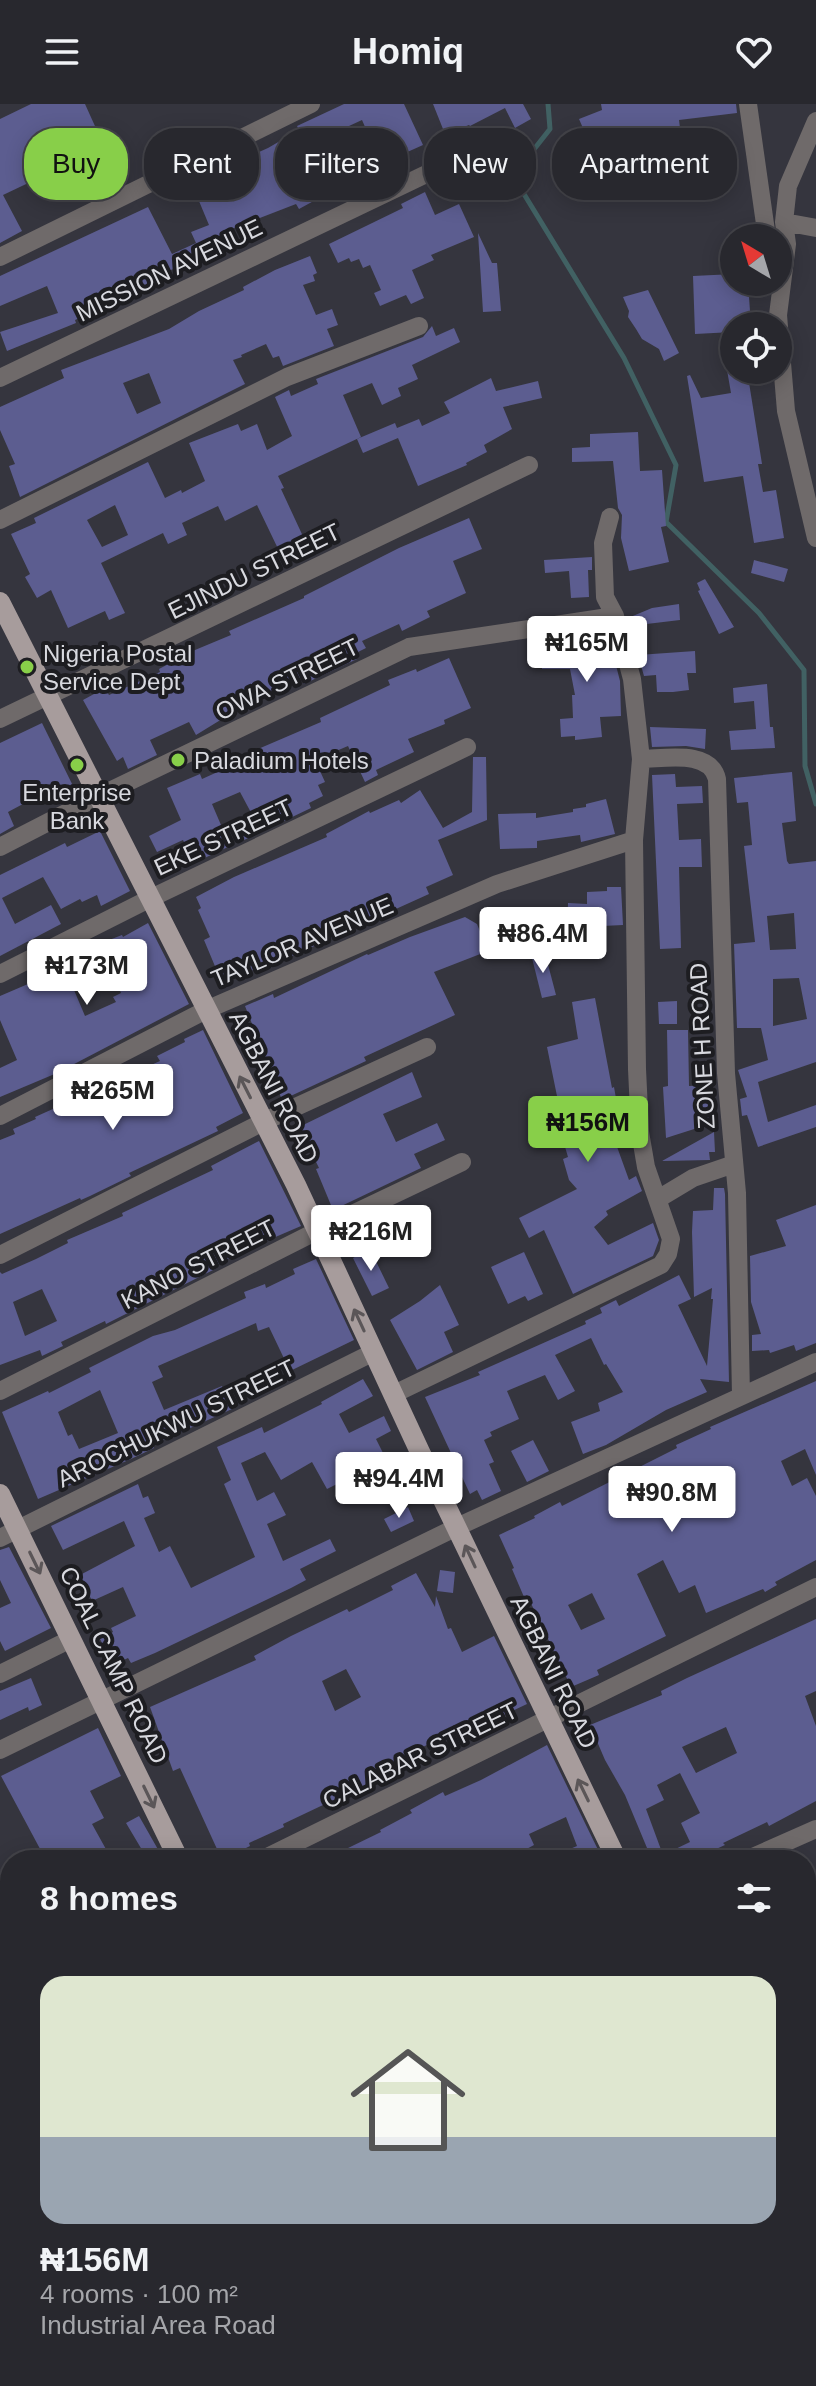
<!DOCTYPE html>
<meta charset="utf-8">
<style>
:root{--surface:#28282e;--page:#34343a;--text:#f1f3f6;--muted:#a5a6aa;--line:#44444a;--accent:#88cf49}
body{margin:0;font-family:Helvetica,sans-serif;background:var(--page);color:var(--text);height:100vh;display:flex;flex-direction:column;font-size:30px;white-space:nowrap}
*{box-sizing:border-box;margin:0}
p{font-size:26px;color:var(--muted)}
.icon{flex:none;width:44px;height:44px;fill:none;stroke:currentColor;stroke-width:2;stroke-linecap:round;stroke-linejoin:round}
.map{position:relative;flex:1;overflow:hidden}
.sheet{position:absolute;left:0px;top:1746px;width:816px;height:536px;display:flex;flex-direction:column;background:var(--surface);border-radius:32px 32px 0 0;box-shadow:0 4px 20px #0003,0 0 0 2px var(--line)}
.sheet>*{flex:none}
.top-card{position:absolute;left:24px;top:24px;width:768px;height:72px;display:flex;gap:16px}
.needle{width:52px;rotate:322deg}
.tools{position:absolute;left:720px;top:120px;display:grid;gap:16px}
.tools a{display:grid;place-items:center;width:72px;height:72px;border-radius:50%;background:var(--surface);box-shadow:0 4px 20px #0003,0 0 0 2px var(--line);font-size:40px}
.price{position:absolute;translate:-50% -68px;padding:0 18px;border-radius:8px;background:#fff;color:#222;font-size:26px;line-height:52px;filter:drop-shadow(0 2px 4px #0008)}
.price::after{content:'';position:absolute;left:50%;top:48px;width:24px;height:18px;margin-left:-12px;background:inherit;clip-path:polygon(0 0,100% 0,50% 100%)}
.price.on{background:var(--accent);color:#111}
ul{padding:0;list-style:none}
li{display:grid;align-content:center;gap:16px;height:424px;padding:0 40px}
li+li{border-top:2px solid var(--line)}
li span{display:grid;place-items:center;height:248px;border-radius:24px;color:#555}
li>.icon{margin-inline-start:auto}
span .icon{width:144px;height:144px;fill:#fffc;stroke-width:1}
li b{font-size:34px}
h2{display:flex;justify-content:space-between;align-items:center;height:96px;padding:0 40px;font-size:34px}
.tag{padding:0 28px;border-radius:32px;background:var(--surface);box-shadow:0 4px 20px #0003,0 0 0 2px var(--line);font-size:28px;line-height:72px}
.tag.on{background:var(--accent);color:#111}
header{display:flex;justify-content:space-between;align-items:center;height:104px;padding:0 40px;background:var(--surface);font-size:36px;font-weight:700}
.map>svg:first-child{display:block}
</style>
<header><svg class="icon" aria-label="menu" viewBox="0 0 24 24"><path d="M4 6h16M4 12h16M4 18h16"/></svg>Homiq<svg class="icon" aria-label="heart" viewBox="0 0 24 24"><path d="M12 20l-8-8c-3-5 5-10 8-4 3-6 11-1 8 4z"/></svg></header>
<div class="map">
<svg width="816" height="2282" viewBox="0 0 816 2282">
<rect width="100%" height="100%" fill="#35353e"/>
<g fill="none" stroke-linecap="round" stroke-linejoin="round">
<path stroke="#416163" stroke-width="5" d="M548,0L550,25L513,72L624,254L676,361L666,418L759,509L804,566L805,662L816,700"/>
</g>
<path fill="#5c5d90" fill-rule="evenodd" d="M31,0H85L99,31V36L80,46L83,53L3,91L22,127L0,139V15Z
M344,0H404L423,41L318,88L321,93L299,105L296,100L229,126L212,136L217,148L193,160L159,169L161,172L143,182L90,205L92,209L75,216L76,219L7,247L0,228L58,209L47,182L0,202V172L148,103L172,150L196,139L191,128L209,121L191,78L268,44L299,26L297,22ZM362,16L373,41L349,52L336,28Z
M433,0H523L531,15L515,24L505,4L470,22L469,21L445,30Z
M601,0H736L737,9L679,16L683,48L603,60L598,26L586,31L579,15L602,6Z
M425,88L435,111L459,100L474,133L431,151L434,156L412,166L424,194L411,200L406,191L380,202L374,189L381,186L370,161L363,164L359,155L351,158L349,154L338,159L329,140L403,104L401,100Z
M478,129L492,159H497L501,207L483,208Z
M310,152L317,169L313,171L315,177L303,181L316,211L332,205L338,221L327,225L334,242L283,262L279,252L273,254L266,240L241,251L242,253L233,256L245,280L20,393L9,362L15,360L0,326V303L64,274L61,266L169,225L199,207L244,186L243,183L275,166ZM149,269L161,299L137,310L123,279Z
M734,170V178H748L751,222H733V228L695,230L693,172Z
M648,186L679,249L664,257L659,245L642,235L636,225L628,213L629,207L623,193Z
M432,222L436,232L454,224L460,238L412,261L418,275L398,284L401,292L382,301L372,279L343,291L361,333L278,372L284,384L281,385L307,441L282,453L257,401L225,417L218,402L182,419L187,431L168,440L163,429L101,459L125,509L109,516L105,507L68,524L51,486L37,494L25,473L30,470L11,430L36,419L34,414L148,358L165,394L181,386L182,389L205,377L189,339L238,320L241,327L257,320L267,346L292,332L275,293L289,286L291,292L318,280L316,275L423,233ZM115,401L128,431L102,443L87,416Z
M727,266H747L762,360H758L763,388L776,386L784,434L754,439L743,372L704,378L687,272L690,271L701,294L731,289Z
M491,274L496,287L538,277L542,294L503,303L512,325L484,341L487,348L466,359L467,361L418,382L398,334L363,349L357,335L395,319L397,324L419,315L422,322L450,309L444,298Z
M638,328L640,367L662,366L666,422L661,423L669,458L629,467L621,434L622,411L618,404L613,357L572,358V344L590,343V330Z
M469,414L482,445L453,457L466,489L427,507L430,513L402,527L399,520L362,537L366,544L354,550L357,555L304,580L301,573L253,596L196,631L189,618L150,636L157,651L128,665L123,653L117,657L83,596L105,584L109,591L160,568L159,565L195,546L231,531L229,527L304,494V492L399,444Z
M592,453V466H588L589,493L571,494L569,467L545,469L544,456Z
M754,456L788,465L784,478L751,469Z
M705,475L734,523L719,530L698,487L700,486L697,479Z
M679,500L680,516L630,522L628,514L652,504Z
M592,537L593,540L610,538L620,577L621,612L600,613L602,633L575,636V632L561,633L560,615L573,614L572,591H575L570,565H542V538Z
M695,547L696,569H687L689,586L673,588H657L656,571L644,572L638,551Z
M449,554L471,604L444,616L445,620L408,635L414,648L376,666L378,671L365,678L348,642L315,656L325,678L318,681L323,692L309,699L311,704L244,736L239,724L255,716L240,688L212,700L230,742L194,759L183,736L157,748L149,732L181,716L167,684L200,670L202,675L253,652L251,648L321,618L320,614L390,581L388,576L416,565L417,568Z
M767,580L770,623H773L775,644L731,646L729,627L756,625L754,597L734,599L733,584Z
M42,619L77,690L62,697L56,684L52,687L51,685L8,708L14,722L0,730V639Z
M650,623L706,625L705,645L686,642L652,643Z
M473,653H486L487,716L438,736L453,771L426,783L429,790L259,867L258,864L222,879L204,836L210,833L198,806L201,804L196,793L234,773L327,733L326,730L369,707L370,709L399,696L401,699L420,686L443,724L472,708Z
M792,668L796,717L782,719L787,757L789,760L816,757V958L758,978L768,1018L816,1001V1023L758,1043L747,1011L742,1012L740,995L747,993L738,966L768,956L761,924H737L734,840L755,838L744,742L752,741L748,698L737,699L734,674ZM794,809L796,845L770,846L767,812ZM799,874L807,915L773,922V875Z
M675,670L676,683L702,682L703,699L677,700L679,736L701,735L702,763H679L681,844L660,845L652,671Z
M606,695L615,730L581,738L580,731L537,737V744L500,745L498,710L536,709V714L573,708V705L586,703V700Z
M100,727L130,787L101,802L97,791L82,798L80,795L61,805L43,773L2,794L15,820L51,801L61,820L0,852V771L65,739L67,743Z
M607,783H621L623,821L582,823L583,833L567,830L568,799L587,800V788L607,787Z
M465,813L477,820L488,847L434,868L455,911L364,953L366,957L282,996L245,902L273,890L274,894L367,850L368,851L410,833Z
M148,819L189,900L57,969L0,993V964L17,956L0,916V892L35,877L104,838L122,831L123,833ZM110,863L121,889L113,893L116,898L85,912L74,886L83,881L81,879Z
M545,849L556,891L542,894L531,850Z
M595,894L612,984L614,983L617,1000H615L617,1009L600,1013L607,1043L616,1040L629,1076L636,1072L642,1087L606,1107L608,1111L594,1123L608,1141L653,1119L659,1136L653,1152L573,1190L544,1126L529,1134L519,1114L577,1085L569,1076L563,1055L568,1053L552,999L558,997L547,943L578,935L572,898Z
M677,897V920H659L658,898Z
M203,926L243,1009L216,1023L218,1027L129,1069L131,1072L90,1092L81,1096L80,1094L0,1130V1036L15,1030L13,1025L36,1015L35,1013L160,957L157,952L185,938L184,935Z
M667,926H688L689,982L712,981L713,1019L666,1034L663,983L668,982Z
M412,968L422,993L383,1010L396,1038L437,1019L445,1036L414,1050L421,1064L333,1106L316,1065L319,1064L299,1023Z
M714,1028L715,1048H709L710,1056L662,1057Z
M259,1037L301,1122L245,1146L216,1161L217,1164L106,1220L105,1217L61,1238L63,1242L42,1252L40,1246L0,1261V1168L2,1170L36,1155L68,1139L67,1136L123,1112L122,1109L213,1066L211,1062ZM42,1185L57,1217L25,1232L13,1198Z
M714,1084H724L725,1090L729,1278L700,1275L707,1288L666,1306L606,1341L583,1350L571,1318L600,1307L598,1299L623,1288L606,1260L604,1261L591,1234L555,1251L575,1287L558,1296L545,1271L507,1287L519,1315L490,1328L492,1332L484,1336L494,1358L489,1360L501,1387L482,1396L477,1386L470,1390L425,1293L480,1271L478,1268L586,1220L585,1217L602,1209L600,1204L616,1196L619,1202L679,1171L691,1195L678,1201L707,1262L713,1195H711L712,1184L694,1193L692,1128L693,1107L713,1106Z
M816,1101V1239L796,1247L794,1241L770,1249L769,1246L752,1247V1231L761,1230L751,1198L750,1152L786,1142L776,1116Z
M370,1145L389,1184L372,1192L353,1154Z
M524,1148L543,1190L528,1197L525,1192L508,1200L491,1163Z
M316,1155L354,1236L290,1267L269,1223L258,1227L256,1219L158,1262L163,1273L152,1278L164,1306L222,1282L232,1305L153,1341L154,1344L131,1355L38,1395L2,1308L48,1287L49,1289L91,1268L89,1264L153,1232L175,1226L246,1194L244,1188L265,1180L266,1184L295,1170L293,1165ZM100,1286L118,1329L79,1345L72,1330L68,1332L58,1308Z
M440,1181L459,1221L444,1228L453,1248L417,1266L390,1216L420,1197Z
M363,1275L373,1292L339,1310L349,1329L384,1312L391,1327L376,1335L393,1369L372,1379L365,1366L327,1385L312,1358L281,1376L265,1348L241,1359L257,1397L274,1388L286,1411L267,1420L283,1457L330,1435L336,1447L300,1465L306,1476L291,1484L155,1549L131,1559L128,1554L113,1561L100,1535L113,1528L111,1524L136,1512L123,1483L92,1497L80,1471L135,1442L124,1417L63,1446L51,1422L138,1380L143,1394L148,1392L155,1409L144,1414L159,1448L170,1442L191,1484L255,1453L224,1380L231,1376L217,1343L262,1323L264,1329L322,1300L321,1298Z
M816,1277V1371L805,1345L781,1357L792,1382L807,1374L816,1392V1456L775,1478L777,1481L765,1488L763,1485L706,1509L695,1481L679,1489L663,1456L637,1470L666,1532L597,1566L599,1571L571,1583L527,1491L524,1493L512,1465L514,1464L499,1431L535,1414L534,1412L560,1398L562,1402L677,1344L676,1341L711,1325L710,1323ZM592,1489L605,1515L581,1526L568,1501Z
M533,1336L549,1367L527,1378L511,1347Z
M408,1403L414,1417L391,1428L384,1415Z
M9,1443L51,1524L5,1547L0,1537V1504L11,1499L0,1476V1446Z
M440,1466L455,1468L453,1489L437,1487Z
M416,1469L435,1503L436,1492L448,1525L451,1524L462,1548L494,1532L527,1600L464,1630L461,1626L418,1645L422,1654L283,1720L284,1723L249,1739L250,1742L222,1756L180,1664L173,1667L150,1603L256,1556L254,1552L291,1532L347,1505L349,1508L393,1486L391,1482ZM346,1565L361,1593L335,1607L322,1577Z
M816,1515V1587L805,1592L816,1622V1697L769,1722L767,1718L723,1739L725,1741L692,1756H652L625,1691L605,1656L590,1621L662,1591L661,1587L687,1574ZM726,1623L737,1649L696,1669L682,1643ZM680,1669L700,1709L681,1719L690,1738L663,1751L646,1705L664,1696L657,1681Z
M31,1574L42,1601L29,1607L28,1603L0,1616V1587Z
M98,1624L121,1672L90,1687L104,1714L92,1720L112,1756H46L1,1672Z
M547,1641L603,1756H544L577,1742L566,1713L529,1730L534,1741L506,1756H394L391,1749L376,1756H351L346,1745L381,1728L380,1726L412,1709L410,1706L443,1688L445,1692L481,1676Z
M139,1712L164,1756H148L126,1719Z"/>
<g fill="none" stroke-linecap="round" stroke-linejoin="round">
<path stroke="#6f6a6a" stroke-width="18" d="M748,0L767,134
M816,17L788,82L784,118L787,140L778,211L786,307L816,434
M784,118L816,124
M0,153L311,0
M0,274L489,40
M0,416L287,273L419,222
M0,615L529,361
M641,655C664,655 710,645 717,675L726,969L737,1089L741,1292
M0,743L97,693L409,543L615,512
M0,870L149,795L467,643
M0,1012L206,906L497,780L634,736
M658,1095L693,1074L734,1060
M0,1151L263,1018L427,943
M0,1287L317,1127L462,1058
M394,1290L661,1161L668,1150L671,1135L646,1063L640,1028L637,965L634,736L641,655L632,575L615,512L605,493L603,439L610,413
M0,1434L374,1248
M0,1570L71,1535
M0,1646L457,1423L816,1258
M261,1756L816,1483
M746,1756L816,1725
M806,1837L816,1832
M0,1881L10,1876
M0,2117L10,2112
M0,2280L1,2282
M137,2282L158,2272"/>
<path stroke="#a79c9c" stroke-width="20" d="M0,498L296,1081L420,1348L617,1756
M0,1390L179,1756
M806,2068L816,2074
M806,2173L816,2168
M432,2272L437,2282
M580,2282L601,2272"/>
</g>
<defs><path id="oneway-shaft" d="M-6 0H5M1.5-3L5.5 0L1.5 3" fill="none" stroke-width="1.6" stroke-linecap="round" stroke-linejoin="round" transform="scale(2)"/></defs>
<g stroke="#5b5658">
<use href="#oneway-shaft" transform="translate(245 983) rotate(-117)"/>
<use href="#oneway-shaft" transform="translate(359 1216) rotate(-115)"/>
<use href="#oneway-shaft" transform="translate(470 1452) rotate(-115)"/>
<use href="#oneway-shaft" transform="translate(35 1459) rotate(64)"/>
<use href="#oneway-shaft" transform="translate(583 1686) rotate(-116)"/>
<use href="#oneway-shaft" transform="translate(149 1693) rotate(64)"/>
</g>
<g fill="#88cf49" stroke="#1d1d21" stroke-width="3">
<circle cx="27" cy="563" r="8"/>
<circle cx="178" cy="656" r="8"/>
<circle cx="77" cy="661" r="8"/>
</g>
<g text-anchor="middle" dominant-baseline="central" stroke-width="8" stroke-linejoin="round" paint-order="stroke">
<g font-size="24" fill="#d8d9df" stroke="#1d1d21">
<text transform="translate(169 166) rotate(-26)">MISSION AVENUE</text>
<text transform="translate(254 467) rotate(-26)">EJINDU STREET</text>
<text transform="translate(287 575) rotate(-26)">OWA STREET</text>
<text transform="translate(223 733) rotate(-25)">EKE STREET</text>
<text transform="translate(302 838) rotate(-23)">TAYLOR AVENUE</text>
<text transform="translate(702 942) rotate(-93)">ZONE H ROAD</text>
<text transform="translate(274 983) rotate(63)">AGBANI ROAD</text>
<text transform="translate(198 1160) rotate(-27)">KANO STREET</text>
<text transform="translate(176 1319) rotate(-26)">AROCHUKWU STREET</text>
<text transform="translate(114 1561) rotate(64)">COAL CAMP ROAD</text>
<text transform="translate(554 1568) rotate(64)">AGBANI ROAD</text>
<text transform="translate(420 1651) rotate(-26)">CALABAR STREET</text>
</g>
<g font-size="24" fill="#d8d9df" stroke="#1d1d21" text-anchor="start">
<text x="43" y="549">Nigeria Postal<tspan x="43" dy="28">Service Dept</tspan></text>
<text x="194" y="656">Paladium Hotels</text>
<text x="77" y="688" text-anchor="middle">Enterprise<tspan x="77" dy="28">Bank</tspan></text>
</g>
</g>
</svg>
<div class="tools">
<a><svg class="needle" viewBox="-14 -14 28 28"><path d="M0-13l5 13h-10z" fill="#e53935"/><path d="M0 13l5-13h-10z" fill="#a5a6aa"/></svg></a>
<a><svg class="icon" aria-label="locate" viewBox="0 0 24 24"><circle cx="12" cy="12" r="6"/><path d="M12 2v4M12 18v4M2 12h4M18 12h4"/></svg></a>
</div>
<b class="price" style="left:587px;top:580px">₦165M</b>
<b class="price" style="left:543px;top:871px">₦86.4M</b>
<b class="price" style="left:87px;top:903px">₦173M</b>
<b class="price" style="left:113px;top:1028px">₦265M</b>
<b class="price on" style="left:588px;top:1060px">₦156M</b>
<b class="price" style="left:371px;top:1169px">₦216M</b>
<b class="price" style="left:399px;top:1416px">₦94.4M</b>
<b class="price" style="left:672px;top:1430px">₦90.8M</b>
<div class="top-card">
<a class="tag on">Buy</a>
<a class="tag">Rent</a>
<a class="tag">Filters</a>
<a class="tag">New</a>
<a class="tag">Apartment</a>
</div>
<section class="sheet">
<h2>8 homes<svg class="icon" aria-label="filters" viewBox="0 0 24 24"><path d="M4 7h16M4 17h16"/><circle cx="9" cy="7" r="2"/><circle cx="15" cy="17" r="2"/></svg></h2>
<ul>
<li><span style="background:linear-gradient(#dfe7d0 65%,#9aa5b1 0)"><svg class="icon" aria-label="home" viewBox="0 0 24 24"><path d="M3 11l9-7 9 7M6 9v11h12V9"/></svg></span><div><b>₦156M</b><p>4 rooms · 100 m²</p><p>Industrial Area Road</p></div></li>
</ul>
</section>
</div>
